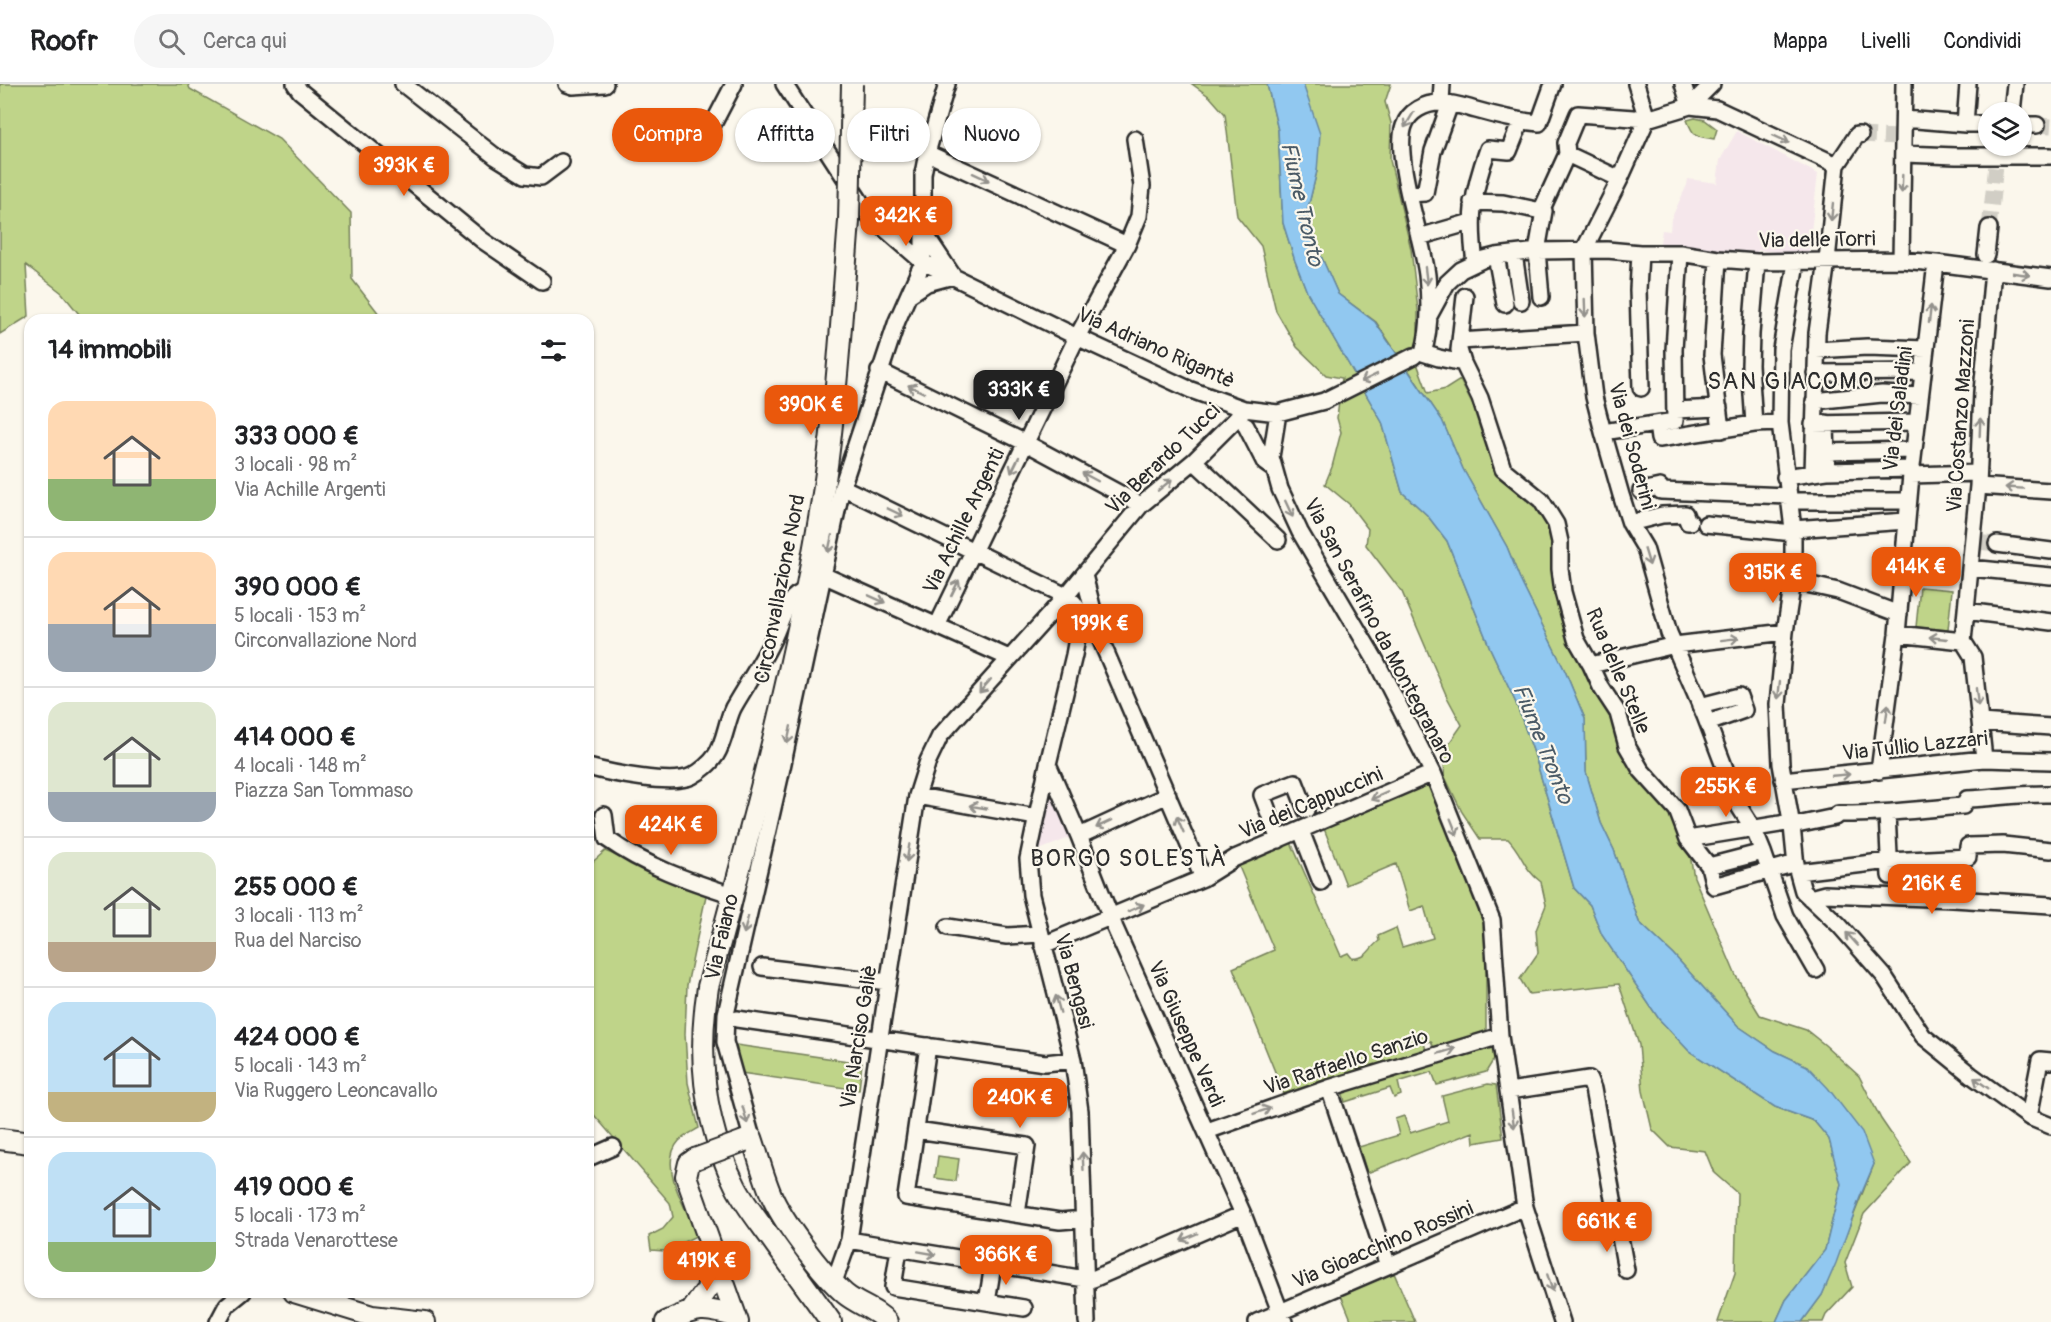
<!DOCTYPE html>
<html lang="it">
<meta charset="utf-8">
<style>
:root{--surface:#fff;--page:#f6f6f6;--text:#202124;--muted:#757577;--line:#e0e0e0;--accent:#ea580c}
body{margin:0;font-family:Pangolin,sans-serif;background:var(--page);color:var(--text);height:100vh;display:flex;flex-direction:column;font-size:22px;white-space:nowrap}
*{box-sizing:border-box;margin:0}
p{font-size:20px;color:var(--muted)}
.icon{flex:none;width:33px;height:33px;fill:none;stroke:currentColor;stroke-width:2;stroke-linecap:round;stroke-linejoin:round}
.map{position:relative;flex:1;overflow:hidden}
.panel{position:absolute;left:24px;top:230px;width:570px;height:984px;display:flex;flex-direction:column;background:var(--surface);border-radius:18px;box-shadow:0 2px 4px #0004}
.panel>*{flex:none}
.hud{position:absolute;left:612px;top:24px;width:570px;height:54px;display:flex;gap:12px}
.buttons{position:absolute;left:1978px;top:18px;display:grid;gap:12px}
.buttons a{display:grid;place-items:center;width:54px;height:54px;border-radius:50%;background:var(--surface);box-shadow:0 2px 4px #0004;font-size:30px}
.price{position:absolute;translate:-50% -51px;padding:0 14px;border-radius:12px;background:var(--accent);color:#fff;font-size:20px;line-height:39px;filter:drop-shadow(0 2px 3px #0008)}
.price::after{content:'';position:absolute;left:50%;top:36px;width:18px;height:14px;margin-left:-9px;background:inherit;clip-path:polygon(0 0,100% 0,50% 100%)}
.price.active{background:#222;color:#fff}
ul{padding:0;list-style:none}
li{display:flex;align-items:center;gap:18px;height:150px;padding:0 24px}
li+li{border-top:2px solid var(--line)}
li span{display:grid;place-items:center;flex:none;width:168px;height:120px;border-radius:18px;color:#555}
li>.icon{margin-inline-start:auto}
span .icon{width:72px;height:72px;fill:#fffc;stroke-width:1}
li b{font-size:26px}
h2{display:flex;justify-content:space-between;align-items:center;height:72px;padding:0 24px;font-size:26px}
.tag{padding:0 21px;border-radius:27px;background:var(--surface);box-shadow:0 2px 4px #0004;font-size:21px;line-height:54px}
.tag.active{background:var(--accent);color:#fff}
header{display:flex;align-items:center;gap:36px;box-sizing:border-box;height:84px;padding:0 30px;background:var(--surface);border-bottom:2px solid var(--line)}
header strong{font-size:28px}
nav{display:flex;gap:33px;margin-inline-start:auto;font-size:21px}
.search{width:420px;height:54px;background:var(--page);display:flex;align-items:center;gap:15px;box-sizing:border-box;padding:0 21px;border-radius:33px;color:var(--muted);font-size:22px}
.map>svg:first-child{display:block}
</style>
<header>
<strong>Roofr</strong>
<div class="search"><svg class="icon" aria-label="search" viewBox="0 0 24 24"><circle cx="10" cy="10" r="6"/><path d="M15 15l6 6"/></svg>Cerca qui</div>
<nav><a>Mappa</a><a>Livelli</a><a>Condividi</a></nav>
</header>
<div class="map">
<svg width="2051" height="1238" viewBox="0 0 2051 1238">
<rect width="100%" height="100%" fill="#fbf7ec"/>
<filter id="ink" filterUnits="userSpaceOnUse"><feTurbulence type="fractalNoise" baseFrequency=".0167" numOctaves="2"/><feDisplacementMap in="SourceGraphic" scale="12" xChannelSelector="R" yChannelSelector="G"/><feConvolveMatrix kernelMatrix="1 2 1 2 8 2 1 2 1" color-interpolation-filters="sRGB"/></filter>
<g filter="url(#ink)">
<path fill="#f5e7eb" d="M1737,47L1818,90L1808,172L1758,166L1756,174L1726,170V167L1660,159L1662,146L1670,147L1671,135L1687,101L1688,95L1717,99L1720,76Z
M1050,695L1074,752L1034,768Z"/>
<path fill="#bfd489" stroke="#75805a" stroke-width="1.5" d="M0,0H188L190,5L279,55L351,129L352,195L383,235H83L62,209L26,181L29,232L0,250Z
M1192,0H1267L1278,46L1283,139L1295,177L1307,208L1382,338L1402,408L1427,431L1447,457L1490,564L1516,619L1534,669L1574,804L1590,821L1602,851L1659,935L1689,967L1775,1023L1814,1037L1829,1055L1841,1100L1825,1166L1786,1216L1776,1238H1718L1735,1189L1737,1109L1714,1089L1705,1067L1670,1063L1652,1045L1643,1007L1639,961L1619,900L1529,910L1520,895L1538,869L1536,846L1546,821L1541,798C1524,786 1522,769 1508,755H1480L1462,728L1445,693L1443,668L1462,641L1447,613L1402,508L1366,461L1368,445L1349,420L1325,400L1332,383L1341,348L1337,334L1342,294L1326,291L1297,263L1276,227L1261,162L1237,132L1225,30L1210,13Z
M1303,0H1391L1385,18L1391,39L1390,76L1411,165L1418,226V282L1428,309L1446,305L1460,296L1488,352L1503,387L1537,424L1551,443L1577,555L1660,715L1678,743L1689,766L1694,793L1736,892L1760,931L1806,946L1825,961L1859,992L1881,1035L1911,1079L1864,1130L1845,1179L1852,1203L1826,1231L1823,1238H1802L1822,1211L1874,1080L1807,982L1775,967L1738,942L1673,870L1639,838L1614,766L1601,739L1586,688L1585,635L1565,587L1522,500L1507,463L1463,385L1442,336L1376,238L1338,210L1321,172L1307,128L1317,87Z
M1695,34L1705,36L1717,45L1714,55C1696,52 1694,54 1687,36Z
M1920,503L1952,506L1948,546L1916,543Z
M1429,699L1484,835L1486,850V951L1434,964L1431,957L1424,959L1426,966L1284,1010L1233,884L1274,866L1237,778L1290,756L1341,872L1348,869L1352,874C1367,876 1369,864 1379,857L1378,852L1396,844L1402,863L1433,854L1424,822L1410,827L1396,780L1346,801L1323,742Z
M605,767L663,791L707,807L687,901L685,950L688,999L699,1044C692,1048 684,1052 679,1057C657,1081 687,1127 698,1151L665,1167L651,1166L649,1152L663,1145L673,1133L670,1119L588,1024V782Z
M736,961L862,979L859,1006L741,989Z
M1487,961L1492,963L1494,975L1486,988L1437,1001L1432,988L1398,998L1401,1011L1394,1014L1390,1004L1345,1018L1341,1003Z
M1488,1000L1496,1001L1503,1054L1474,1059L1473,1048L1367,1089L1359,1063L1399,1051L1395,1035L1404,1032L1410,1049L1448,1037L1442,1012Z
M938,1072L959,1075L956,1097L935,1094Z
M1394,1189L1415,1238H1352L1341,1211Z"/>
<path fill="#91c8f0" stroke="#6889a1" stroke-width="1.5" d="M1267,0H1303L1320,50L1317,87L1307,128L1321,172L1338,210L1375,238L1442,336L1463,385L1507,463L1522,500L1565,587L1585,635L1586,688L1601,739L1614,766L1639,838L1673,870L1738,942L1775,967L1807,982L1828,1004L1862,1048L1874,1080L1860,1113L1836,1179L1822,1211L1802,1238H1776L1786,1216L1825,1166L1841,1100L1829,1055L1814,1037L1775,1023L1689,967L1659,935L1602,851L1590,821L1574,804L1534,669L1516,619L1490,564L1447,457L1427,431L1402,408L1382,338L1307,208L1295,177L1283,139L1278,46Z"/>
<g fill="none" stroke-linecap="round" stroke-linejoin="round">
<path stroke="#d1cec5" stroke-width="15" stroke-dasharray="15 8" stroke-linecap="butt" d="M2037,41L2051,42
M1860,51L1899,53
M1989,144L1997,72
M1975,458L1997,460"/>
<defs>
<path id="minor" d="M295,0L300,7L482,156L542,197
M403,0L496,73L525,91L541,93L561,78
M567,0L573,2L605,0
M784,0L869,131L923,178L1077,253L1191,306L1244,325L1278,329L1324,317L1414,272
M1553,0L1539,39C1518,37 1497,32 1476,26C1465,23 1452,18 1440,19C1425,19 1409,27 1404,42C1393,74 1423,155 1427,191C1430,217 1431,244 1423,269L1439,274L1463,279L1480,314L1503,385L1541,416L1556,440L1560,458V485L1563,508L1576,555L1591,581L1601,603L1618,629L1627,662L1641,686L1677,726L1688,755L1709,782L1714,802L1796,779
M1683,0L1690,22
M1441,18L1442,0
M1690,22L1717,25L1837,81
M2012,28L2015,0
M1904,35L1965,40H1989
M1965,40L1968,0
M2022,41H2037
M710,46L734,0
M927,69L1127,161
M1904,70L1956,72H2051
M1620,95L1567,70L1566,59L1578,30L1647,35L1690,22L1712,0
M1409,110L1425,109L1433,67L1450,20
M1472,118L1503,119L1541,127
M923,147L953,192
M1419,153L1471,138
M1584,166L1586,249L1594,313L1603,348L1621,411L1630,439L1645,464L1669,549L1705,632L1740,724L1754,746L1763,768L1785,832L1816,886
M1584,166L1620,95L1647,35L1636,0
M1640,169L1638,206L1641,304
M1514,170L1521,217
M1986,171L1989,144
M1496,172L1505,220
M1718,175L1712,271L1721,346
M1901,176L1904,0
M1475,179C1469,133 1472,109 1488,65L1509,67L1521,37
M1796,179L1781,265L1780,339L1793,445V497L1785,548L1778,620L1781,680L1792,742L1796,782L1803,807L1839,841L1884,892L1923,952L1971,991L2029,1033L2051,1042
M909,211L927,199L953,192
M1541,213L1537,167L1544,127H1541L1567,70
M1429,232L1447,199L1461,186L1484,175L1496,172L1537,167L1607,166L1640,169H1680L1718,175L1757,178L1901,176L1936,179L2051,194
M1460,257L1586,249
M1816,266L1867,263L1926,265
M1463,279L1459,266L1465,212
M879,287L1026,359L1141,421
M1815,289L1923,288
M1814,317L1882,310L1920,312
M1675,326L1719,324
M1278,329L1271,373L1280,405L1300,448L1376,577L1433,689L1492,836L1500,952L1525,1123L1562,1238
M1826,339L1827,378
M1657,340L1659,355L1754,340L1780,339
M1754,340L1750,281L1751,250L1757,178
M1813,340L1917,338
M1246,342L1265,379L1272,384
M1603,348L1675,337L1674,266L1680,169
M1828,368L1913,366
M1194,377L1278,456
M1813,389L1817,249L1827,176L1837,81L1857,51H1860
M1911,391L1978,389
M1785,393L1827,387L1911,385
M1978,402L2051,407
M842,403L1066,512L1074,519L1080,528V537L1074,571L1048,680L1028,775L1031,811L1073,976L1080,1027L1087,1238
M1641,407L1660,403L1661,407L1788,412
M1790,417H1908
M1630,439L1662,431L1685,430L1688,438H1690
M1706,440L1793,449
M1793,445L1906,437
M1997,460L2051,467
M1970,484L2051,492
M823,491L1009,574
M1084,491L1095,534L1096,545L1203,794
M1793,497L1838,507L1899,530
M1966,527L2051,538
M937,542L1077,253L1127,161L1139,132L1142,102L1135,55
M1897,550L1963,557L1978,402L1982,308L1993,186
M1963,557L1973,573L1984,675
M1591,581L1675,561L1785,548
M1700,622L1739,612L1744,626L1708,639
M1980,638L2051,643
M1048,680L1079,752L1115,844L1243,1130L1284,1238
M588,683C610,689 672,702 692,692C700,688 711,679 716,671C725,657 726,639 733,624C747,599 765,575 776,548C783,532 787,511 806,507
M1879,687L1897,550L1911,391L1936,179
M1783,696L1984,675L2051,677
M917,712L1036,733
M1887,729L1890,792
M604,731L607,755C645,782 689,797 733,811
M1792,742L1835,733L1838,730C1880,731 1921,725 1963,722L1967,715C1995,714 2023,709 2051,710
M1301,747L1321,798
M1079,752L1168,711
M1688,755L1792,738
M1279,756L1262,711L1295,698L1306,726
M1709,782L1763,768
M1798,788L1889,777L1968,773V762L2003,761L2051,766
M1810,814L1825,810L1953,815L2051,821
M948,843L1007,852L1040,850
M1043,861L1203,794L1235,774L1433,689
M762,883L888,898
M737,935L1045,979L1073,976
M928,962L906,1113L1060,1137L1084,1135
M1329,1004L1388,1182
M1509,1007L1589,995L1593,1005L1626,1186
M2029,1033L2040,976L2051,977
M916,1046L1027,1062L1017,1130
M1207,1047L1329,1004L1500,952
M752,1054L725,958L726,930L780,693L842,403L897,237L923,178V90L927,69L947,0
M588,1074L613,1063
M849,1156L1085,1195H1093L1243,1130
M899,1165L893,1203L1024,1224
M834,1198L849,1156L917,712L928,677L940,652L1066,512L1141,421L1194,377L1241,330L1244,325
M987,1218L993,1181
M218,1238L227,1221L243,1208
M1257,1238L1525,1123"/>
<path id="major" d="M0,1055L30,1059
M744,1057L752,1054C759,1074 764,1096 773,1115C786,1142 823,1191 845,1210C858,1221 876,1225 887,1238
M695,1075L689,1079L686,1092L738,1238
M294,1208L372,1232L425,1238
M692,1226L707,1205L713,1173
M666,1238C697,1224 703,1222 736,1233
M831,1238C812,1211 792,1184 772,1156C760,1139 746,1122 736,1103C704,1040 697,972 708,903C753,738 798,573 824,403C837,315 842,226 849,137"/>
</defs>
<use href="#minor" stroke="#2b2b2b" stroke-width="20"/>
<use href="#major" stroke="#2b2b2b" stroke-width="24"/>
<use href="#minor" stroke="#fbf7ec" stroke-width="15"/>
<use href="#major" stroke="#fbf7ec" stroke-width="20"/>
<defs>
<path id="major-bridge" d="M849,137L852,0
M695,1075L744,1057"/>
</defs>
<use href="#major-bridge" stroke="#2b2b2b" stroke-width="24" stroke-linecap="butt"/>
<use href="#major-bridge" stroke="#fbf7ec" stroke-width="20"/>
</g>
<defs><path id="oneway-shaft" d="M-6 0H5M1.5-3L5.5 0L1.5 3" fill="none" stroke-width="1.6" stroke-linecap="round" stroke-linejoin="round" transform="scale(1.5)"/></defs>
<g stroke="#93918c">
<use href="#oneway-shaft" transform="translate(1409 36) rotate(121)"/>
<use href="#oneway-shaft" transform="translate(1781 55) rotate(25)"/>
<use href="#oneway-shaft" transform="translate(981 93) rotate(25)"/>
<use href="#oneway-shaft" transform="translate(1902 100) rotate(92)"/>
<use href="#oneway-shaft" transform="translate(1832 128) rotate(96)"/>
<use href="#oneway-shaft" transform="translate(2021 190) rotate(8)"/>
<use href="#oneway-shaft" transform="translate(1426 192) rotate(83)"/>
<use href="#oneway-shaft" transform="translate(1585 224) rotate(88)"/>
<use href="#oneway-shaft" transform="translate(1930 230) rotate(-83)"/>
<use href="#oneway-shaft" transform="translate(1369 294) rotate(154)"/>
<use href="#oneway-shaft" transform="translate(916 305) rotate(-154)"/>
<use href="#oneway-shaft" transform="translate(1980 343) rotate(-88)"/>
<use href="#oneway-shaft" transform="translate(1015 381) rotate(116)"/>
<use href="#oneway-shaft" transform="translate(1090 393) rotate(-152)"/>
<use href="#oneway-shaft" transform="translate(1165 401) rotate(-39)"/>
<use href="#oneway-shaft" transform="translate(2014 404) rotate(-176)"/>
<use href="#oneway-shaft" transform="translate(1289 425) rotate(65)"/>
<use href="#oneway-shaft" transform="translate(895 428) rotate(26)"/>
<use href="#oneway-shaft" transform="translate(830 460) rotate(102)"/>
<use href="#oneway-shaft" transform="translate(1647 473) rotate(73)"/>
<use href="#oneway-shaft" transform="translate(955 504) rotate(-64)"/>
<use href="#oneway-shaft" transform="translate(877 515) rotate(24)"/>
<use href="#oneway-shaft" transform="translate(1938 554) rotate(-174)"/>
<use href="#oneway-shaft" transform="translate(1730 555) rotate(-7)"/>
<use href="#oneway-shaft" transform="translate(985 602) rotate(131)"/>
<use href="#oneway-shaft" transform="translate(1779 606) rotate(96)"/>
<use href="#oneway-shaft" transform="translate(1977 613) rotate(83)"/>
<use href="#oneway-shaft" transform="translate(1887 629) rotate(-82)"/>
<use href="#oneway-shaft" transform="translate(789 651) rotate(102)"/>
<use href="#oneway-shaft" transform="translate(1841 691) rotate(-5)"/>
<use href="#oneway-shaft" transform="translate(1379 712) rotate(156)"/>
<use href="#oneway-shaft" transform="translate(978 723) rotate(-170)"/>
<use href="#oneway-shaft" transform="translate(1104 740) rotate(155)"/>
<use href="#oneway-shaft" transform="translate(1180 740) rotate(-113)"/>
<use href="#oneway-shaft" transform="translate(1454 743) rotate(68)"/>
<use href="#oneway-shaft" transform="translate(908 769) rotate(99)"/>
<use href="#oneway-shaft" transform="translate(1136 824) rotate(-24)"/>
<use href="#oneway-shaft" transform="translate(746 841) rotate(104)"/>
<use href="#oneway-shaft" transform="translate(1852 855) rotate(-132)"/>
<use href="#oneway-shaft" transform="translate(1058 920) rotate(-105)"/>
<use href="#oneway-shaft" transform="translate(1447 967) rotate(-16)"/>
<use href="#oneway-shaft" transform="translate(1981 999) rotate(-144)"/>
<use href="#oneway-shaft" transform="translate(1262 1027) rotate(-19)"/>
<use href="#oneway-shaft" transform="translate(745 1031) rotate(74)"/>
<use href="#oneway-shaft" transform="translate(1513 1035) rotate(82)"/>
<use href="#oneway-shaft" transform="translate(1083 1077) rotate(-93)"/>
<use href="#oneway-shaft" transform="translate(1189 1153) rotate(157)"/>
<use href="#oneway-shaft" transform="translate(927 1169) rotate(10)"/>
<use href="#oneway-shaft" transform="translate(1550 1199) rotate(72)"/>
</g>
</g>
<g text-anchor="middle" dominant-baseline="central" stroke-width="4.5" stroke-linejoin="round" paint-order="stroke">
<g font-size="21" fill="#2b2b2b" stroke="#fbf7ec">
<text transform="translate(1817 156) rotate(-1)">Via delle Torri</text>
<text transform="translate(1156 264) rotate(24)">Via Adriano Rigantè</text>
<text transform="translate(1898 325) rotate(-83)">Via dei Saladini</text>
<text transform="translate(1961 332) rotate(-86)">Via Costanzo Mazzoni</text>
<text transform="translate(1632 362) rotate(75)">Via dei Soderini</text>
<text transform="translate(1163 375) rotate(-44)">Via Berardo Tucci</text>
<text transform="translate(964 437) rotate(-64)">Via Achille Argenti</text>
<text transform="translate(780 505) rotate(-79)">Circonvallazione Nord</text>
<text transform="translate(1379 547) rotate(62)">Via San Serafino da Montegranaro</text>
<text transform="translate(1618 587) rotate(67)">Rua delle Stelle</text>
<text transform="translate(1915 662) rotate(-6)">Via Tullio Lazzari</text>
<text transform="translate(1311 719) rotate(-23)">Via dei Cappuccini</text>
<text transform="translate(722 853) rotate(-77)">Via Faiano</text>
<text transform="translate(1074 897) rotate(75)">Via Bengasi</text>
<text transform="translate(1186 950) rotate(66)">Via Giuseppe Verdi</text>
<text transform="translate(859 953) rotate(-81)">Via Narciso Galiè</text>
<text transform="translate(1346 978) rotate(-18)">Via Raffaello Sanzio</text>
<text transform="translate(1383 1161) rotate(-23)">Via Gioacchino Rossini</text>
</g>
<g font-size="22" font-style="italic" fill="#4a5a66" stroke="#fbf7ec">
<text transform="translate(1302 120) rotate(77)">Fiume Tronto</text>
<text transform="translate(1543 660) rotate(68)">Fiume Tronto</text>
</g>
<g font-size="24" letter-spacing="1.5" fill="#2b2b2b" stroke="#fbf7ec">
<text x="1791" y="297">SAN GIACOMO</text>
<text x="1129" y="774">BORGO SOLESTÀ</text>
</g>
</g>
</svg>
<div class="buttons">
<a><svg class="icon" aria-label="layers" viewBox="0 0 24 24"><path d="M12 4l9 5-9 5-9-5zM3 14l9 5 9-5"/></svg></a>
</div>
<b class="price" style="left:404px;top:113px">393K €</b>
<b class="price" style="left:906px;top:163px">342K €</b>
<b class="price active" style="left:1019px;top:337px">333K €</b>
<b class="price" style="left:811px;top:352px">390K €</b>
<b class="price" style="left:1916px;top:514px">414K €</b>
<b class="price" style="left:1773px;top:520px">315K €</b>
<b class="price" style="left:1100px;top:571px">199K €</b>
<b class="price" style="left:1726px;top:734px">255K €</b>
<b class="price" style="left:671px;top:772px">424K €</b>
<b class="price" style="left:1932px;top:831px">216K €</b>
<b class="price" style="left:1020px;top:1045px">240K €</b>
<b class="price" style="left:1607px;top:1169px">661K €</b>
<b class="price" style="left:1006px;top:1202px">366K €</b>
<b class="price" style="left:707px;top:1208px">419K €</b>
<div class="hud">
<a class="tag active">Compra</a>
<a class="tag">Affitta</a>
<a class="tag">Filtri</a>
<a class="tag">Nuovo</a>
</div>
<section class="panel">
<h2>14 immobili<svg class="icon" aria-label="filters" viewBox="0 0 24 24"><path d="M4 7h16M4 17h16"/><circle cx="9" cy="7" r="2"/><circle cx="15" cy="17" r="2"/></svg></h2>
<ul>
<li><span style="background:linear-gradient(#ffd9b3 65%,#8fb573 0)"><svg class="icon" aria-label="home" viewBox="0 0 24 24"><path d="M3 11l9-7 9 7M6 9v11h12V9"/></svg></span><div><b>333 000 €</b><p>3 locali · 98 m²</p><p>Via Achille Argenti</p></div></li>
<li><span style="background:linear-gradient(#ffd9b3 60%,#9aa5b1 0)"><svg class="icon" aria-label="home" viewBox="0 0 24 24"><path d="M3 11l9-7 9 7M6 9v11h12V9"/></svg></span><div><b>390 000 €</b><p>5 locali · 153 m²</p><p>Circonvallazione Nord</p></div></li>
<li><span style="background:linear-gradient(#dfe7d0 75%,#9aa5b1 0)"><svg class="icon" aria-label="home" viewBox="0 0 24 24"><path d="M3 11l9-7 9 7M6 9v11h12V9"/></svg></span><div><b>414 000 €</b><p>4 locali · 148 m²</p><p>Piazza San Tommaso</p></div></li>
<li><span style="background:linear-gradient(#dfe7d0 75%,#b9a48a 0)"><svg class="icon" aria-label="home" viewBox="0 0 24 24"><path d="M3 11l9-7 9 7M6 9v11h12V9"/></svg></span><div><b>255 000 €</b><p>3 locali · 113 m²</p><p>Rua del Narciso</p></div></li>
<li><span style="background:linear-gradient(#bfe0f5 75%,#c2b280 0)"><svg class="icon" aria-label="home" viewBox="0 0 24 24"><path d="M3 11l9-7 9 7M6 9v11h12V9"/></svg></span><div><b>424 000 €</b><p>5 locali · 143 m²</p><p>Via Ruggero Leoncavallo</p></div></li>
<li><span style="background:linear-gradient(#bfe0f5 75%,#8fb573 0)"><svg class="icon" aria-label="home" viewBox="0 0 24 24"><path d="M3 11l9-7 9 7M6 9v11h12V9"/></svg></span><div><b>419 000 €</b><p>5 locali · 173 m²</p><p>Strada Venarottese</p></div></li>
</ul>
</section>
</div>
